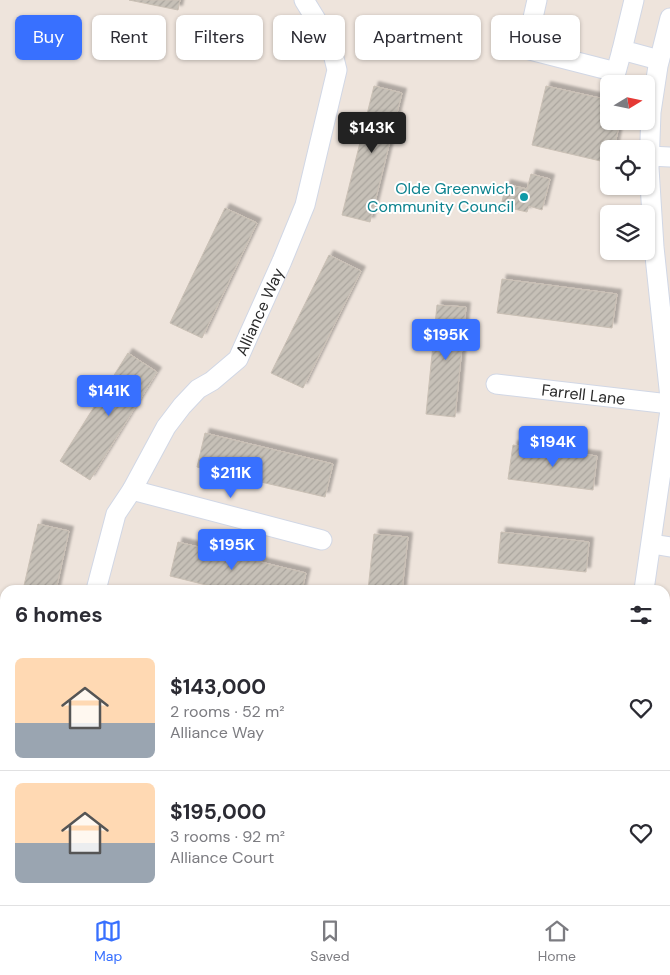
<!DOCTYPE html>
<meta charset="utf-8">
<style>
:root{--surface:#fff;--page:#f7f7f7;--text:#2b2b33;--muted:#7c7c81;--line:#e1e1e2;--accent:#3870ff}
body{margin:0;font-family:"DM Sans",sans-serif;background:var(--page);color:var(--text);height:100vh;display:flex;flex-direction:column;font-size:19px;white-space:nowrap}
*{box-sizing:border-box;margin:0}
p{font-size:16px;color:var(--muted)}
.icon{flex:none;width:28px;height:28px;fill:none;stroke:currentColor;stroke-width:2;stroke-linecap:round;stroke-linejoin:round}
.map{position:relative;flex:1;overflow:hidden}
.side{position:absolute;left:0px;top:585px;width:670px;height:320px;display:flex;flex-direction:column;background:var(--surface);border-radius:15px 15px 0 0;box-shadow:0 1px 4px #0004}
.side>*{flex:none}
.banner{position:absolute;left:15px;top:15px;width:640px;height:45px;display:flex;gap:10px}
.needle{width:32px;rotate:80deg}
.controls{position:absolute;left:600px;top:75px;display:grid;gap:10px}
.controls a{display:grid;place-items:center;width:55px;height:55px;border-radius:8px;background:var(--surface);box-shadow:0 1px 4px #0004;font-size:25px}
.price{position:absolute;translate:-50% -42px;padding:0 11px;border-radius:5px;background:var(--accent);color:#fff;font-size:16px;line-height:32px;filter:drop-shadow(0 1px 2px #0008)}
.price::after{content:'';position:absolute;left:50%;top:30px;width:15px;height:11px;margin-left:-8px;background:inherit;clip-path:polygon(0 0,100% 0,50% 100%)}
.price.active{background:#222;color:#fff}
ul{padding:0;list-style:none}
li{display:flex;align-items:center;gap:15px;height:125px;padding:0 15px}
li+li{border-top:1px solid var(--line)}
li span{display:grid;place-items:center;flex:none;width:140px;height:100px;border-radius:8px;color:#555}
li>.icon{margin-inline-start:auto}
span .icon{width:60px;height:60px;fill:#fffc;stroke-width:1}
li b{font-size:21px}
h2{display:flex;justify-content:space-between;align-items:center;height:60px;padding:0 15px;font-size:21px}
.tag{padding:0 18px;border-radius:8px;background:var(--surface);box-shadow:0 1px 4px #0004;font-size:18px;line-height:45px}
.tag.active{background:var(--accent);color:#fff}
.dock{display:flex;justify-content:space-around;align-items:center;height:70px;border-top:1px solid var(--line);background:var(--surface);font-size:14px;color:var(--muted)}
.dock a{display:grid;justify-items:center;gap:2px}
.dock .active{color:var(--accent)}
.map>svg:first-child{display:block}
</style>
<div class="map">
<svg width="670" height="905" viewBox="0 0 670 905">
<defs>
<pattern id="building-hatch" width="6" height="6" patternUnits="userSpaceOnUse" patternTransform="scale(1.25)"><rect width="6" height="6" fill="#c6c0b7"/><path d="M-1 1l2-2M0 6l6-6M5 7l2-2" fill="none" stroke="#aaa59e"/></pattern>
<filter id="shadow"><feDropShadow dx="4.5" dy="-4.5" stdDeviation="1" flood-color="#0004"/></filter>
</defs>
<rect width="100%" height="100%" fill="#eee4dc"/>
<path fill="url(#building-hatch)" stroke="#cac0b5" filter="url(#shadow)" d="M129,0H180L178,10Z
M374,86L402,93L370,222L342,215Z
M546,86L609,100V121H620L614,149H609V163L532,145Z
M531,174L550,179L542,210L529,206L527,212L501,206L506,184L527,189Z
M225,208L257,223L202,338L170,323Z
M329,255L361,271L303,388L271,373Z
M502,279L617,294L612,328L497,313Z
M437,305L466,307L455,417L426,414Z
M128,353L157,372L90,480L60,461Z
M205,433L333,464L325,497L197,467Z
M513,445L597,456L593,490L508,479Z
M38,524L69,531L56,590H23Z
M501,532L589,542L586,572L498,563Z
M374,534L408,537L402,590H368Z
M178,542L306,573L302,590H226L170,576Z
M172,900H209L208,905H171Z
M293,900H324L323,905H292Z"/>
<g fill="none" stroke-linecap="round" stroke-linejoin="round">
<defs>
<g id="minor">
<path d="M537,0L526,49L616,72L622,50"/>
<path d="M634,0L622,50L659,60"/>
<path d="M670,18L658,66L651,112L649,168L654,247L670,398"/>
<path d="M649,156L670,157"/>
<path id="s1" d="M496,384L670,404"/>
<path d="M132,490L322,540"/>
<path d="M652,544L670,547"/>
<path id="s2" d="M96,590L116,514L132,490L166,427L182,406L198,389L212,381L238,359L282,261L305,205L337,70L332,50L323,31L304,0"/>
<path d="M644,590L670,410"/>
<path d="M132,905L133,900"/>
<path d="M380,905L381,900"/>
<path d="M597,905L600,900"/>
</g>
</defs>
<use href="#minor" stroke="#d1d7e5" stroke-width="21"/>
<use href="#minor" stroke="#fff" stroke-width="19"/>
</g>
<circle fill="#0f9aa8" stroke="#fff" stroke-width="2" cx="524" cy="197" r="5"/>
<g text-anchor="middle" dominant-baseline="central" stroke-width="4" stroke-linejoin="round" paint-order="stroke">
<g font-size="16" fill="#0d838f" stroke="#fff" text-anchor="end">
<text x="514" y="188">Olde Greenwich<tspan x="514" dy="18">Community Council</tspan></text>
</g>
<g font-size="16" fill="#2b2b2b" stroke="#fff">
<text stroke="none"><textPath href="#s2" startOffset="331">Alliance Way</textPath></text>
<text stroke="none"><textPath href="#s1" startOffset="88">Farrell Lane</textPath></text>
</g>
</g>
</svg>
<div class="controls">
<a><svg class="needle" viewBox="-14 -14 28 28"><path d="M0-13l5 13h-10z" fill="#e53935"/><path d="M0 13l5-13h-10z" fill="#7c7c81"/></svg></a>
<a><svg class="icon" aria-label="locate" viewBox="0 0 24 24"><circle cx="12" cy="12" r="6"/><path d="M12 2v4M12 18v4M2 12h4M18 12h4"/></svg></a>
<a><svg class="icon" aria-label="layers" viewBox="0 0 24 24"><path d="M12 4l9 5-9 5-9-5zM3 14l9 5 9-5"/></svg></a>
</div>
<b class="price active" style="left:372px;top:154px">$143K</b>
<b class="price" style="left:446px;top:361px">$195K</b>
<b class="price" style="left:109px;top:417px">$141K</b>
<b class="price" style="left:553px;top:468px">$194K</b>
<b class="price" style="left:231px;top:499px">$211K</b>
<b class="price" style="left:232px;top:571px">$195K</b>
<div class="banner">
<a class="tag active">Buy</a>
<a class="tag">Rent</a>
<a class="tag">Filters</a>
<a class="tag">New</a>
<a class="tag">Apartment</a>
<a class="tag">House</a>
</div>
<section class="side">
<h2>6 homes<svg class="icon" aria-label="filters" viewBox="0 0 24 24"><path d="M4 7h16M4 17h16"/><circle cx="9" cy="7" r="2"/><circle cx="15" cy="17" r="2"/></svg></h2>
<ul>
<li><span style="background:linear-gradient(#ffd9b3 65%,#9aa5b1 0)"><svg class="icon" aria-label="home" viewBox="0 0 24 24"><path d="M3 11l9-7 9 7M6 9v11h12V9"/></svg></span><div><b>$143,000</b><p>2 rooms · 52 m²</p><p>Alliance Way</p></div><svg class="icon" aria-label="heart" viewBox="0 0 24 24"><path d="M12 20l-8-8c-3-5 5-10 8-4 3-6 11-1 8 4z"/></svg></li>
<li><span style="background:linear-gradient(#ffd9b3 60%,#9aa5b1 0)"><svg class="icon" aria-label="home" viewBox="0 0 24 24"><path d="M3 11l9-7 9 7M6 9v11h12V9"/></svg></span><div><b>$195,000</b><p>3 rooms · 92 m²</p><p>Alliance Court</p></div><svg class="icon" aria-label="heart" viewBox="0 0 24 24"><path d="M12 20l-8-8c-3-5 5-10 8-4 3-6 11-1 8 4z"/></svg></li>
</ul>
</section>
</div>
<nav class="dock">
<a class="active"><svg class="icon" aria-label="map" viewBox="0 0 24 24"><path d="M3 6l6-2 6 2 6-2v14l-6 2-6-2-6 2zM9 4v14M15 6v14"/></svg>Map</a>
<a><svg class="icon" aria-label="saved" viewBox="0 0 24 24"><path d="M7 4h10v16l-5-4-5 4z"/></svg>Saved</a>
<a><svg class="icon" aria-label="home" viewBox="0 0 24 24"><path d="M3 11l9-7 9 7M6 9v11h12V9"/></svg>Home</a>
</nav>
